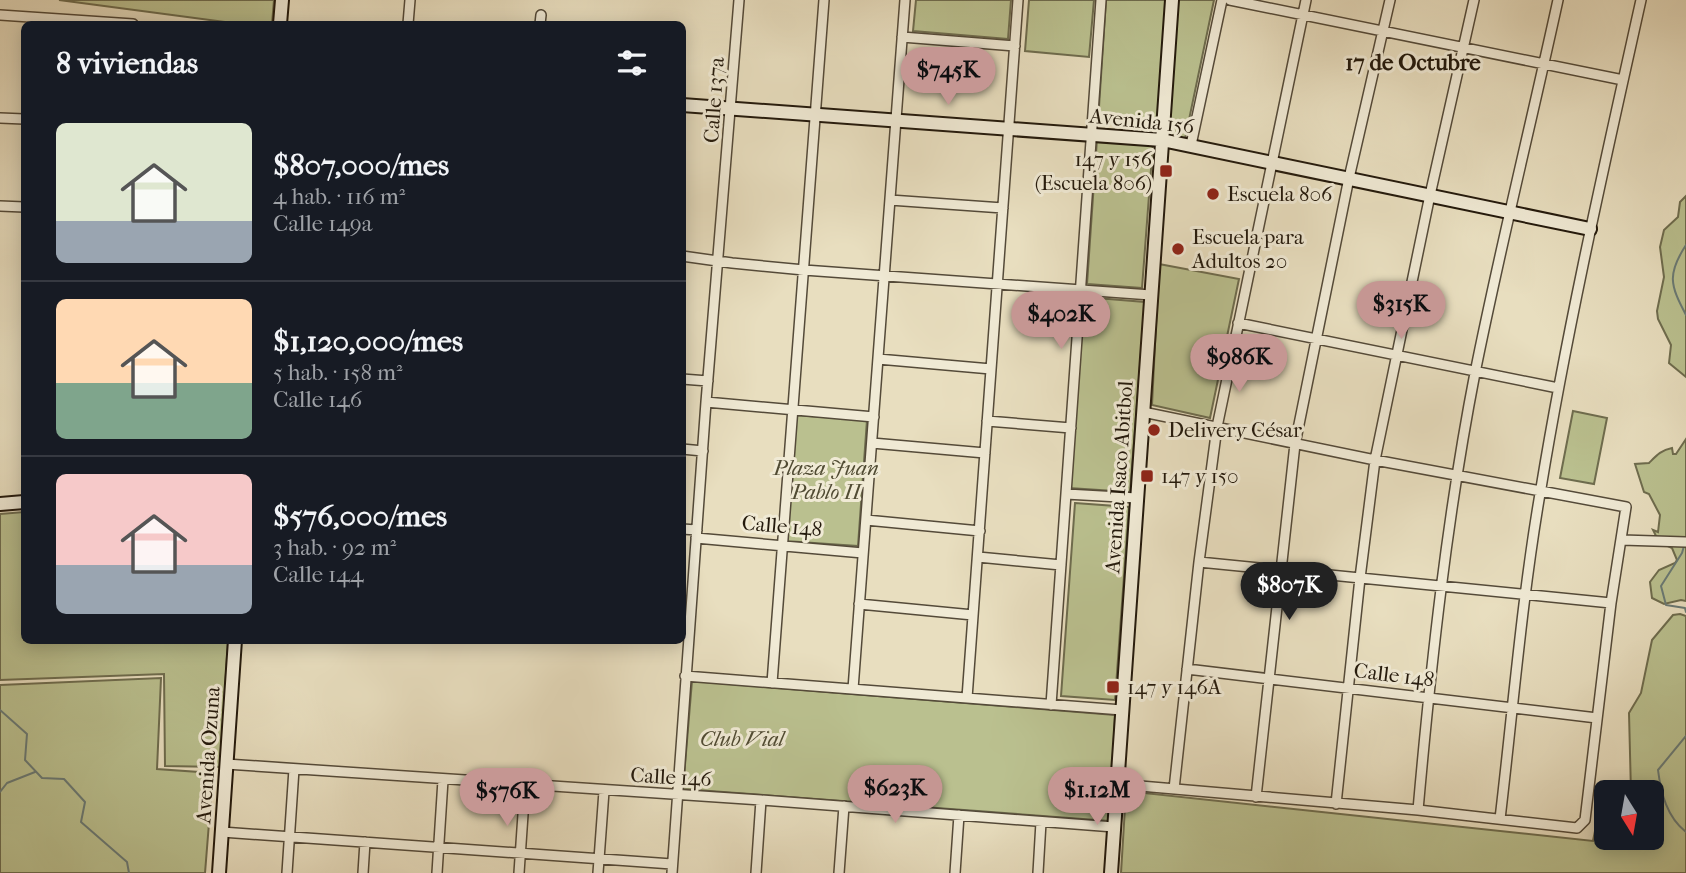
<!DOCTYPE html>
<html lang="es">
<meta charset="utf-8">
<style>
:root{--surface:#171b24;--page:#242831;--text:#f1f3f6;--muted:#9ea1a6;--line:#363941;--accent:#c59692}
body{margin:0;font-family:"IM FELL French Canon",serif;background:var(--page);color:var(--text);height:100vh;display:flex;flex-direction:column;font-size:26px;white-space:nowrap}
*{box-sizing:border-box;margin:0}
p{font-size:23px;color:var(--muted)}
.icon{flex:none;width:38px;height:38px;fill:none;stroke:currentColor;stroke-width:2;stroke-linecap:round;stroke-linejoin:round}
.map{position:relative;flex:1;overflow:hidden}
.sheet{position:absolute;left:21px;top:21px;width:665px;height:623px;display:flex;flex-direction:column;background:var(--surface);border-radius:10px;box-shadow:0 4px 18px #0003}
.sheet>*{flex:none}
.needle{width:46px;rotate:169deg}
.tools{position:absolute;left:1594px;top:780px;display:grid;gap:14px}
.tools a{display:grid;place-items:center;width:70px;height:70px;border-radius:10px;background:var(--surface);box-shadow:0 4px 18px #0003;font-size:35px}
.price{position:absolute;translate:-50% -60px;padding:0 16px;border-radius:24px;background:var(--accent);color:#111;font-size:23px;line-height:46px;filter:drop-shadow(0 2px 4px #0008)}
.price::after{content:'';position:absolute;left:50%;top:42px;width:21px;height:16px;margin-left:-10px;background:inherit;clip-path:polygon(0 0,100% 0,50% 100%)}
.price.selected{background:#222;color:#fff}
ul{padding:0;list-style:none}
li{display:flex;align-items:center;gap:21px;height:175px;padding:0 35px}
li+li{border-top:2px solid var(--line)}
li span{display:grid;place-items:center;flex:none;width:196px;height:140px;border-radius:10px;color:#555}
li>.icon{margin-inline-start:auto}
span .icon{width:84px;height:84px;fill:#fffc;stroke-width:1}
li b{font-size:30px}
h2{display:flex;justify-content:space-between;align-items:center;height:84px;padding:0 35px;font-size:30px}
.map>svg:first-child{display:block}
</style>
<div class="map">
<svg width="1686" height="873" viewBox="0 0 1686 873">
<rect width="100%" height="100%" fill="#e8debf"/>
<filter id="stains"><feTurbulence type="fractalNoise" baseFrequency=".00286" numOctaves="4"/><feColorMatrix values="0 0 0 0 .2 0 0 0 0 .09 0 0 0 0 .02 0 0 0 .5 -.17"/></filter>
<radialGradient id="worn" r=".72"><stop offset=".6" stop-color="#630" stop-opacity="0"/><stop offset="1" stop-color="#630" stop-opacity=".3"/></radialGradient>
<path fill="#bac08f" stroke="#6e6c4e" stroke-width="2" d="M59,0H274L272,24H240Z
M916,0H1011L1008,39L913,31Z
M1029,0H1094L1089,57L1025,51Z
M1106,0H1166L1158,126L1098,122Z
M1178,0H1214L1185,139L1169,134Z
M1097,139L1153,143L1142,288L1087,284Z
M1686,196V377L1669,363L1671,345L1658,319L1657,311L1664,277L1660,247L1664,230L1678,217L1680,202Z
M1159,264L1239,279L1210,418L1152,405Z
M1084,297L1145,302L1130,492L1069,488Z
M1573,411L1607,418L1594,484L1560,478Z
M794,415L867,420L858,546L785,541Z
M1686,439V601L1681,600L1664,604L1652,598L1650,582L1659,570L1675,563L1677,560L1672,548L1659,542L1653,530L1658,532L1660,515L1649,494L1644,492L1635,464L1649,463C1656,456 1661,450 1672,448L1673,454H1676Z
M1075,503L1129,507L1115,700L1061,696Z
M24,512V640L228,641L220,767L165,766L164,674L0,680V514Z
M1680,614L1686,616V873H1121L1126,791L1593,841L1599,811H1606V838H1652V793H1631L1629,713L1641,693L1652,640L1673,615Z
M161,678L157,769L213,773L205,873H0V685Z
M692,681L1115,715L1110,821L683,789Z"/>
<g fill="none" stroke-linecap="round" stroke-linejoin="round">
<path stroke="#6a7a75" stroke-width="2" d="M1686,245C1667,274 1670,285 1686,315
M1684,546L1682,553L1661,586L1666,605L1685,608L1686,612
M0,710L27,734L25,760L42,778L64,779L85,802L81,822L127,862L129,873
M1686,736L1658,770C1661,794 1667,817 1686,832
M0,792L7,783L35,772"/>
<defs>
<path id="street" d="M1230,0L1623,80
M0,15L133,24
M408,24L410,0
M540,24L541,15
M902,37L1015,46
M0,118L24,119
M1191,145L1222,0
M890,200L1003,208
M0,206L24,207
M682,256L732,263L804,270L1151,295
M1238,323L1558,388
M878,359L991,369
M682,379L708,381
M706,402L874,417
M987,421L1071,428
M872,443L985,453
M682,449L703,451
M1066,494L1137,498
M866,520L980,531
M682,529L697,530
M696,538L863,553
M1622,540L1686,542
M978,557L1061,565
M1199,562L1611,603
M859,604L973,615
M1187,669L1597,718
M685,676L1122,710
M772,683L824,0
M853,689L905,0
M967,698L1018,0
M1051,705L1101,0
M226,764L761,800L1114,827
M1117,784L1418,810L1577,828L1585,820L1611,603L1626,507L1375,460L1143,412
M1174,789L1199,562L1217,427L1306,0
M1256,797L1295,444L1349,178L1390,0
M1336,804L1360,578L1375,460L1430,195L1474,0
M1418,810C1431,663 1447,517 1475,373C1500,248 1531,124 1558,0
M1500,819C1513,709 1522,597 1541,488C1568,324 1605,162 1641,0
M222,832L672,864
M287,873L294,769
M363,873L365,842
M437,873L443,780
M519,873L525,785
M598,873L604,791
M672,873L706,402L739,0
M756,873L761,800
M839,873L844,806
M955,873L959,815
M1038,873L1041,822"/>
<path id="secondary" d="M280,24L282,0
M682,105L1162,140L1590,229
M0,504L24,502
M219,873L235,640
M1111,873L1172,0"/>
</defs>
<use href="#street" stroke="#544a39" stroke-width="12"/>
<use href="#secondary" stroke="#23190c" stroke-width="16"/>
<use href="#street" stroke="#f0ead5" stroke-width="9"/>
<use href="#secondary" stroke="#f0ead5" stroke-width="12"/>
</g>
<g fill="#8f2418" stroke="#f0ead5" stroke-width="2.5">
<rect x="1159" y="164" width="14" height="14" rx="3.5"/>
<circle cx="1213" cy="194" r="7"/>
<circle cx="1178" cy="249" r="7"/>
<circle cx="1154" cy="430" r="7"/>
<rect x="1140" y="469" width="14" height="14" rx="3.5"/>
<rect x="1106" y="680" width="14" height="14" rx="3.5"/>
</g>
<g text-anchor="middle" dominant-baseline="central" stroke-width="6" stroke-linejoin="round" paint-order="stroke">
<g font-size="21" fill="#23190c" stroke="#f0ead5">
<text transform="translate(714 100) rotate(-86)">Calle 137a</text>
<text transform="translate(1142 121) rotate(6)">Avenida 156</text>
<text transform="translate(1119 477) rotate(-86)">Avenida Isaco Abitbol</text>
<text transform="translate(782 526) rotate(5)">Calle 148</text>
<text transform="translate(1394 675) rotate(7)">Calle 148</text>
<text transform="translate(208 755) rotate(-86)">Avenida Ozuna</text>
<text transform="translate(671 777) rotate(3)">Calle 146</text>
</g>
<g font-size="21" fill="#23190c" stroke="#f0ead5" text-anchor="start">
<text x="1152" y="159" text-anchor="end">147 y 156<tspan x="1152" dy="24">(Escuela 806)</tspan></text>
<text x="1227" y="194">Escuela 806</text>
<text x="1192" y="237">Escuela para<tspan x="1192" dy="24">Adultos 20</tspan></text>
<text x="1168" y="430">Delivery César</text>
<text x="1161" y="476">147 y 150</text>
<text x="1127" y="687">147 y 146A</text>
</g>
<g font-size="21" font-style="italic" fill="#504b33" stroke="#f0ead5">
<text x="826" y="468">Plaza Juan<tspan x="826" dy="24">Pablo II</tspan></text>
<text x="742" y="739">Club Vial</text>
</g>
<g font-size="23" font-weight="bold" fill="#23190c" stroke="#f0ead5">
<text x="1413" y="62">17 de Octubre</text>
</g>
</g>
<rect width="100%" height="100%" filter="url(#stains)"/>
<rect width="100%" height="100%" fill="url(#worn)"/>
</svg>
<div class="tools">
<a><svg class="needle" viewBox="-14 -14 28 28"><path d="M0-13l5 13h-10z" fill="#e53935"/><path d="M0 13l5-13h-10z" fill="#9ea1a6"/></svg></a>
</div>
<b class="price" style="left:948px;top:107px">$745K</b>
<b class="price" style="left:1401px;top:341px">$315K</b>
<b class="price" style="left:1061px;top:351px">$402K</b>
<b class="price" style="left:1239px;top:394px">$986K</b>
<b class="price selected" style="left:1289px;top:622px">$807K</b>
<b class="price" style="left:895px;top:825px">$623K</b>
<b class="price" style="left:1097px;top:827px">$1.12M</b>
<b class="price" style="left:507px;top:828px">$576K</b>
<section class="sheet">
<h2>8 viviendas<svg class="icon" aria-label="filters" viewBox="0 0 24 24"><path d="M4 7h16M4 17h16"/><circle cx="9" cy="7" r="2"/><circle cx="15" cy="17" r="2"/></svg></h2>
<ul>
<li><span style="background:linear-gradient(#dfe7d0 70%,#9aa5b1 0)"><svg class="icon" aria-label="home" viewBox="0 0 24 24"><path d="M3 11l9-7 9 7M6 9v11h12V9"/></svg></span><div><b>$807,000/mes</b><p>4 hab. · 116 m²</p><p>Calle 149a</p></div></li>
<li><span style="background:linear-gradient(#ffd9b3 60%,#7fa58c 0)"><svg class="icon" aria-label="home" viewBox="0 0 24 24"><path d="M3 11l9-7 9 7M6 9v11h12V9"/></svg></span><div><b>$1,120,000/mes</b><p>5 hab. · 158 m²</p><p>Calle 146</p></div></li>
<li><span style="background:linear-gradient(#f6c9c9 65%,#9aa5b1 0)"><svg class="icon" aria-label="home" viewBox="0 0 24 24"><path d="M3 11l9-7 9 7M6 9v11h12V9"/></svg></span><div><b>$576,000/mes</b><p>3 hab. · 92 m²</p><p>Calle 144</p></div></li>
</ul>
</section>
</div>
